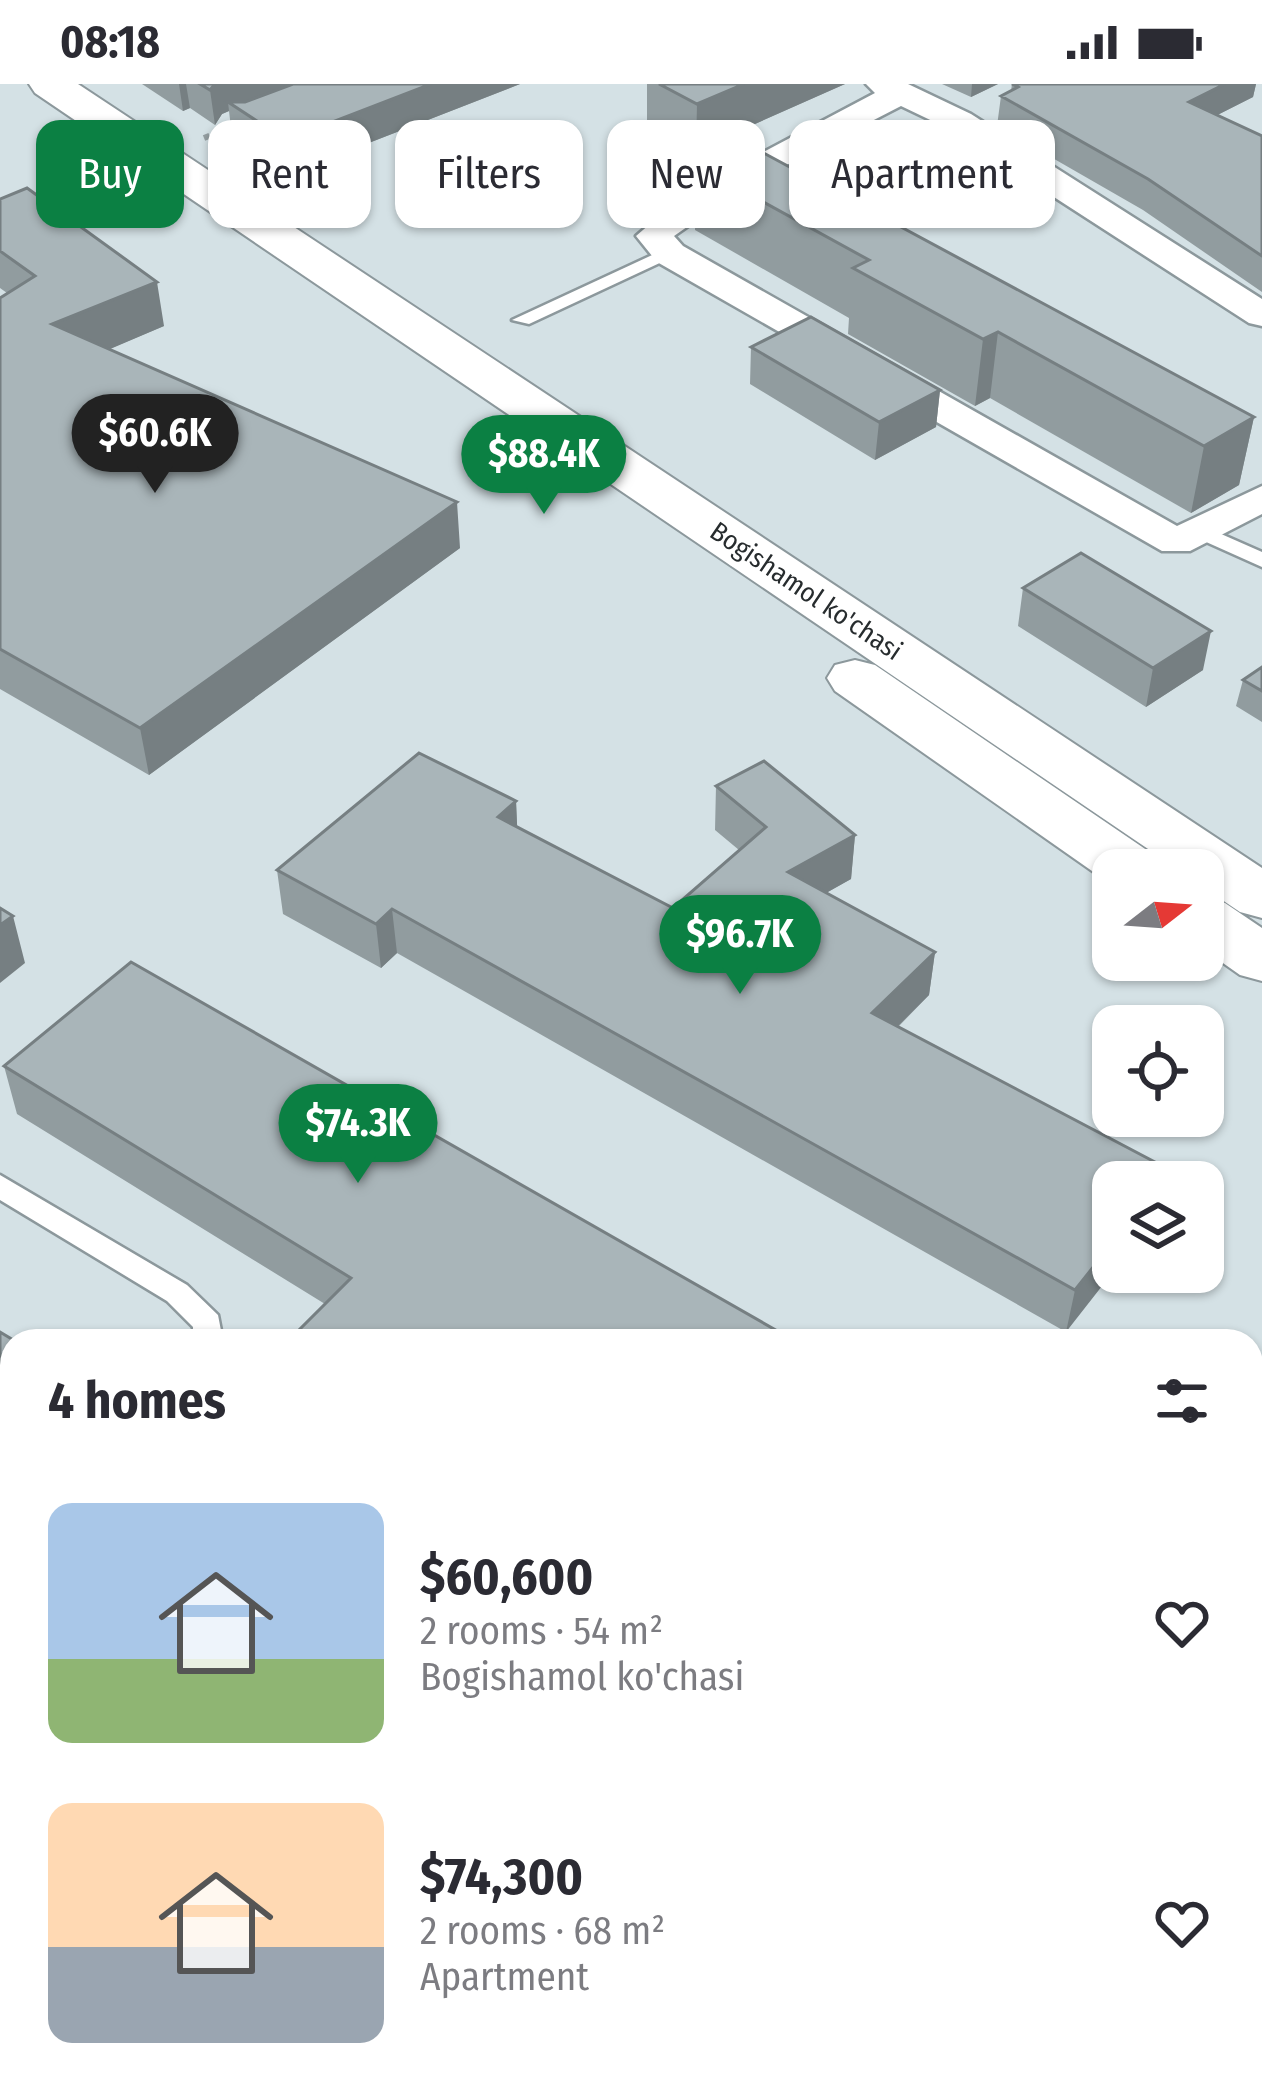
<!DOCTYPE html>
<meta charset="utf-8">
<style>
:root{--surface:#fff;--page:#f7f7f7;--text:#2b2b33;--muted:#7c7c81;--accent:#0b8043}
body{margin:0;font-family:"Fira Sans Condensed",sans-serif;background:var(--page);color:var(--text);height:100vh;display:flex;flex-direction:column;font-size:45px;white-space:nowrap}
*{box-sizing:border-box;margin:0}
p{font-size:39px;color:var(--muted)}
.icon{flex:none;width:66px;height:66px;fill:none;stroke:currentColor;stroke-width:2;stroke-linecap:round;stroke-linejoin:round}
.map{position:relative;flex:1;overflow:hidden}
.details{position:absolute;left:0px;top:1245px;width:1263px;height:771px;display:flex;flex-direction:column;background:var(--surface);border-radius:36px 36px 0 0;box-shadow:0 3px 9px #0004}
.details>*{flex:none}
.hud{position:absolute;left:36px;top:36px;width:1191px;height:108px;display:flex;gap:24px}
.needle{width:78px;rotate:73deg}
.tools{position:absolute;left:1092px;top:765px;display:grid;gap:24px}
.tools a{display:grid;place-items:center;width:132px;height:132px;border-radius:24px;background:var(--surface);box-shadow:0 3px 9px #0004;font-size:60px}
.price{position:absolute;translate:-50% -102px;padding:0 27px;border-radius:42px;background:var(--accent);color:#fff;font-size:39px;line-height:78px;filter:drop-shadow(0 3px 6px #0008)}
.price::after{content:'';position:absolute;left:50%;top:72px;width:36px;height:27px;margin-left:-18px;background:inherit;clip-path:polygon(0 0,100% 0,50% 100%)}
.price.selected{background:#222;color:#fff}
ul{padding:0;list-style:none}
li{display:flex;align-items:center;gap:36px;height:300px;padding:0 48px}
li span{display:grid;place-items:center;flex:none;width:336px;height:240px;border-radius:24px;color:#555}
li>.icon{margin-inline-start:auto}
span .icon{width:144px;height:144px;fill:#fffc;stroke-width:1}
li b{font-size:51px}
h2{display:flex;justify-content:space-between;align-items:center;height:144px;padding:0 48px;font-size:51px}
.chip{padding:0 42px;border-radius:24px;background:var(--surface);box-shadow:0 3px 9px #0004;font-size:42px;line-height:108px}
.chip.selected{background:var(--accent);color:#fff}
.status{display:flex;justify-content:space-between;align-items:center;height:84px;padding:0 60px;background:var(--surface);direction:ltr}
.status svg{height:33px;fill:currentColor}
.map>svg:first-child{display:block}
</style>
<div class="status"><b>08:18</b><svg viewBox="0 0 49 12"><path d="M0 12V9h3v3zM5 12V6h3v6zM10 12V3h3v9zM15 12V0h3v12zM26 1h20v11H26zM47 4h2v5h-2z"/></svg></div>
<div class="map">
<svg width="1262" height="2014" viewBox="0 0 1262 2014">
<rect width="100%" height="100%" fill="#d4e1e5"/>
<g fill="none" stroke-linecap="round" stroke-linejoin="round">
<defs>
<path id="service" d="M663,166L679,170L529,240L512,236Z
M1203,442L1262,468V483L1195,453V443Z
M0,1091L187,1201L218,1231L223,1257H193V1243L167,1217L0,1116Z
M12,1441V1476L0,1481V1446Z"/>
<path id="minor" d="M866,0H908L971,30L1262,215V242L1249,239L947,44L901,22L744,103L674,152L683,162L1177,442L1262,402V430L1190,467H1162L657,178L636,152L686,109L875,9Z"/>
<path id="secondary" d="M29,0H78L1262,784V834L1240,828L1203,803V786H1179L35,9Z
M855,576L875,581L1154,771L1163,786H1113L1112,801L835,607L827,594L835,581Z
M1203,812L1225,819L1262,844V897L1240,891L1203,865Z"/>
</defs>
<use href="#service" stroke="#8c989c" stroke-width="5"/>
<use href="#minor" stroke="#8c989c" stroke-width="5"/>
<use href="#secondary" stroke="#8c989c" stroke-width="4"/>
<path stroke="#959fa2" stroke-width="6" stroke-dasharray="6 6" stroke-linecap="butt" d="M204,54L236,41"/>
<use href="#service" fill="#fff" fill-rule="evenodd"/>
<use href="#minor" fill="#fff" fill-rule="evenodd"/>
<use href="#secondary" fill="#fff" fill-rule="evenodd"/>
</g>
<path fill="#919c9f" d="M142,0H520L289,90L232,52L229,27L222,30L215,41L190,24L183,27Z
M647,0H845L696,66L647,39Z
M942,0H998L971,13Z
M1012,0H1256L1253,13L1217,31L1262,52V208L1143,126L997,42L1001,12L1011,7Z
M696,81L1254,333L1239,401L1191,429L990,314L975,322L848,250L849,234L695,146Z
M0,115L164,242L109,265L460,464L149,691L0,605V214L7,209L0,204Z
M751,263L940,306L936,343L875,376L750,300Z
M1023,504L1203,586L1146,623L1018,542Z
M1262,583V638L1236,622L1243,596Z
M716,702L855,751L851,795L826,809L935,868L929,911L898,943L1170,1086L1066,1248L397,869L381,884L283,830L277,786L516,717L517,743L673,824L739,766L715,746Z
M4,982L795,1257L325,1220L17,1030Z
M12,1532V1568L2,1542Z
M12,1794V1999L0,1990V1807Z
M18,2004H295L298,2014H30Z
M583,2004H636L629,2014H596Z"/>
<path fill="#767f82" d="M179,0H186L190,24L183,27Z
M215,0H301L237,24L228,18L229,27L222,30L215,41L210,6Z
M431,0H520L289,90L286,56Z
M744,0H845L696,66L697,20Z
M972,0H998L971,13Z
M1225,0H1256L1253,13L1184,48L1189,18Z
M157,198L164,242L61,286L52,240Z
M998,248L990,314L975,322L983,255Z
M940,306L936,343L875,376L879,338Z
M1254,333L1239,401L1191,429L1204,362Z
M457,418L460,464L149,691L140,644Z
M1211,547L1203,586L1146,623L1153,584Z
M516,717L518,761L498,733Z
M855,751L851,795L785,832L788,788Z
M392,825L397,869L381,884L376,840Z
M13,832L25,879L0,899V841Z
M935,868L929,911L867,973L872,929Z
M1113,1158V1188L1066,1248L1075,1206Z
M12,1266V1326L0,1338V1278Z
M1262,1570V1581L1251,1603V1592Z
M291,2004H295L298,2014H283Z
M617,2004H636L629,2014H617Z
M1041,2004H1047L1042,2014H1036Z"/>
<path fill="#a9b5b9" stroke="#767f82" stroke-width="3" d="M200,0H215L210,6Z
M293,0H431L286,56L228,18H245Z
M659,0H744L697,20Z
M1012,0H1225L1189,18L1262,52V172L1148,95L1001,12L1018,3Z
M745,59L1254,333L1204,362L998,248L983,255L853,184L869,176L696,81Z
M27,104L157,198L52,240L457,418L140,644L0,565V214L35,192L0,167V115Z
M811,233L940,306L879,338L751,263Z
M1081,469L1211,547L1153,584L1023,504Z
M1262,583V607L1243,596Z
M419,669L516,717L498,733L673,824L766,743L716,702L764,677L855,751L788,788L935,868L872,929L1170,1086L1161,1098H1113V1158L1075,1206L392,825L376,840L277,786Z
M0,824L13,832L0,841Z
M131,878L795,1257H288L351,1194L4,982Z
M0,1248L15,1257H12V1266L0,1278Z
M1251,1331L1262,1336V1570L1251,1592Z
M12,1532V1549L2,1542Z
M12,1794V1982L0,1972V1807Z
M39,2004H291L283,2014H52Z
M812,2004H1041L1036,2014H806Z"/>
<g text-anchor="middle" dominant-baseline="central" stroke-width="12" stroke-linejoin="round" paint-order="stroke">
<g font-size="27" fill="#272c2e" stroke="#fff">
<text transform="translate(806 507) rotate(34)">Bogishamol ko'chasi</text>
</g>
</g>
</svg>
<div class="tools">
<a><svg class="needle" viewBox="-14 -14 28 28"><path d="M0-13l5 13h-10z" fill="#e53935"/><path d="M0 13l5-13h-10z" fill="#7c7c81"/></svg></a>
<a><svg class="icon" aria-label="locate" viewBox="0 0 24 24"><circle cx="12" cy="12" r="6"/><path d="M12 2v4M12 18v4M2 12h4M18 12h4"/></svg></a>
<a><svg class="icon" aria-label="layers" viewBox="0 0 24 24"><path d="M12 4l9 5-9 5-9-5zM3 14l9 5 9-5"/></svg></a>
</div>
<b class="price selected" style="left:155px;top:412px">$60.6K</b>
<b class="price" style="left:544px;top:433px">$88.4K</b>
<b class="price" style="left:740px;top:913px">$96.7K</b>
<b class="price" style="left:358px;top:1102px">$74.3K</b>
<div class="hud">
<a class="chip selected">Buy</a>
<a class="chip">Rent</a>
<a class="chip">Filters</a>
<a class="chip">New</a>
<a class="chip">Apartment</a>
</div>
<section class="details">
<h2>4 homes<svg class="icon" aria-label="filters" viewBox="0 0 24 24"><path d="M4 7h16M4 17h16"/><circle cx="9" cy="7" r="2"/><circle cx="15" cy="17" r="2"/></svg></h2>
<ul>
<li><span style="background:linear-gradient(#a9c7e8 65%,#8fb573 0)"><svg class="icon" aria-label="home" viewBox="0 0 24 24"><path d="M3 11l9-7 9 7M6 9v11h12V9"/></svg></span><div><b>$60,600</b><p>2 rooms · 54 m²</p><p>Bogishamol ko'chasi</p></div><svg class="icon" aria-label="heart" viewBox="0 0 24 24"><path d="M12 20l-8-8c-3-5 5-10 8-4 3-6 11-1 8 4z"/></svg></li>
<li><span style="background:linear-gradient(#ffd9b3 60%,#9aa5b1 0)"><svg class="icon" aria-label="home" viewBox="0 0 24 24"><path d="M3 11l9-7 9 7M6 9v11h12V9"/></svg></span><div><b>$74,300</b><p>2 rooms · 68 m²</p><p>Apartment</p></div><svg class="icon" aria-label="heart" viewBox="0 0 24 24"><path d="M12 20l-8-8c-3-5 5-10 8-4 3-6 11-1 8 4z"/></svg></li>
</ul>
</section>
</div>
